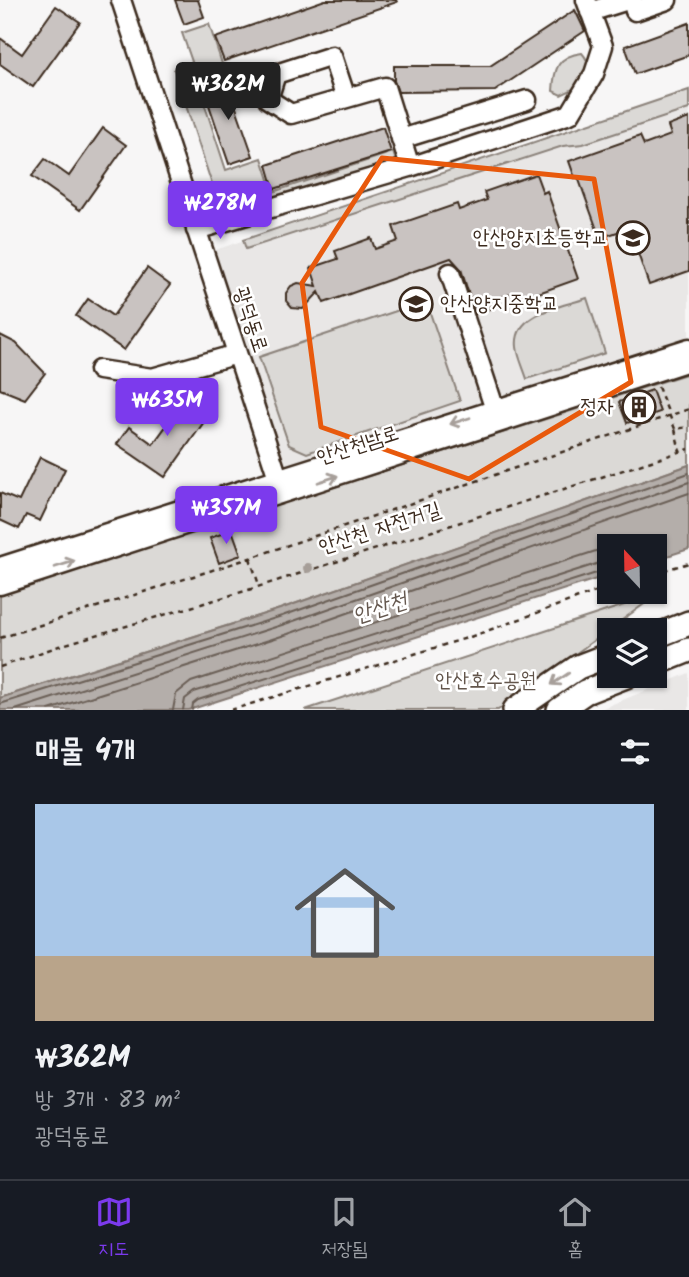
<!DOCTYPE html>
<html lang="ko">
<meta charset="utf-8">
<style>
:root{--surface:#171b24;--page:#20242c;--text:#f1f3f6;--muted:#9ea1a6;--line:#363941;--accent:#7c3aed}
body{margin:0;font-family:Kalam,"Poor Story",sans-serif;background:var(--page);color:var(--text);height:100vh;display:flex;flex-direction:column;font-size:26px;white-space:nowrap}
*{box-sizing:border-box;margin:0}
p{font-size:23px;color:var(--muted)}
.icon{flex:none;width:38px;height:38px;fill:none;stroke:currentColor;stroke-width:2;stroke-linecap:round;stroke-linejoin:round}
.map{position:relative;height:710px;overflow:hidden}
.sheet{display:flex;flex-direction:column;background:var(--surface);flex:1}
.sheet>*{flex:none}
.needle{width:46px;rotate:338deg}
.tools{position:absolute;left:597px;top:534px;display:grid;gap:14px}
.tools a{display:grid;place-items:center;width:70px;height:70px;border-radius:0px;background:var(--surface);box-shadow:0 2px 5px #0004;font-size:35px}
.price{position:absolute;translate:-50% -60px;padding:0 16px;border-radius:7px;background:var(--accent);color:#fff;font-size:23px;line-height:46px;filter:drop-shadow(0 2px 4px #0008)}
.price::after{content:'';position:absolute;left:50%;top:42px;width:21px;height:16px;margin-left:-10px;background:inherit;clip-path:polygon(0 0,100% 0,50% 100%)}
.price.on{background:#222;color:#fff}
ul{padding:0;list-style:none}
li{display:grid;align-content:center;gap:14px;height:371px;padding:0 35px}
li span{display:grid;place-items:center;height:217px;border-radius:0px;color:#555}
li>.icon{margin-inline-start:auto}
span .icon{width:126px;height:126px;fill:#fffc;stroke-width:1}
li b{font-size:30px}
h2{display:flex;justify-content:space-between;align-items:center;height:84px;padding:0 35px;font-size:30px}
.menu{display:flex;justify-content:space-around;align-items:center;height:98px;border-top:2px solid var(--line);background:var(--surface);font-size:19px;color:var(--muted)}
.menu a{display:grid;justify-items:center;gap:4px}
.menu .on{color:var(--accent)}
.map>svg:first-child{display:block}
</style>
<div class="map">
<svg width="689" height="710" viewBox="0 0 689 710">
<rect width="100%" height="100%" fill="#f7f6f6"/>
<filter id="ink" filterUnits="userSpaceOnUse"><feTurbulence type="fractalNoise" baseFrequency=".0143" numOctaves="2"/><feDisplacementMap in="SourceGraphic" scale="14" xChannelSelector="R" yChannelSelector="G"/><feConvolveMatrix kernelMatrix="1 2 1 2 8 2 1 2 1" color-interpolation-filters="sRGB"/></filter>
<g filter="url(#ink)">
<path fill="#e9e7e6" d="M689,91V336L286,468L215,250Z
M689,673V710H598Z"/>
<path fill="#dbd9d6" stroke="#8b827a" stroke-width="2" d="M209,24L223,67L197,76L182,33Z
M582,53C592,64 587,72 582,85L561,95L553,91C554,68 558,56 582,53Z
M191,63L226,170L262,158L273,192L393,152L396,161L223,218L174,69Z
M689,90V109L583,144L563,146L246,249L243,240Z
M587,298L605,353L527,379C524,369 518,357 517,347C513,312 562,307 587,298Z
M426,301L460,401L307,453L289,445L259,357Z
M689,373V465L280,609L0,698V594Z
M658,594L498,710H305Z"/>
<path fill="#b4aeaa" stroke="#847972" stroke-width="2" d="M689,465V549L655,560L654,546H609V575L189,710H0V698L280,609Z"/>
<g fill="none" stroke-linecap="round" stroke-linejoin="round">
<path stroke="#6b5f56" stroke-width="2" d="M0,704L282,616L689,473
M15,710L285,624L689,482
M49,710L288,634L689,493
M173,710L176,694L191,682L599,550L609,549
M183,710L185,699L194,692L609,560
M192,710L193,704L198,700L609,569"/>
</g>
<path fill="#c9c3c1" stroke="#3b2a1e" stroke-width="2" d="M175,0H198L204,17L184,24Z
M325,0H396L397,2L224,61L215,38Z
M56,6L80,22L33,87L0,64V38L22,54Z
M575,10L585,31L495,91L398,92L394,81V66H490Z
M689,23V55L635,74L625,46Z
M226,79L253,156L229,164L203,87Z
M689,118V271L649,285L629,228L600,238L578,177L575,178L569,161L640,136L644,145L671,135L668,126Z
M383,127L391,152L274,189L267,165Z
M103,128L126,145L80,210L32,176L45,159L69,176Z
M536,174L543,193L547,191L578,279L519,300L516,292L490,301L492,308L475,314L461,269L451,258L324,303L319,292L303,309L292,308L286,301V293L291,286L298,283L317,286L311,268L338,259L335,251L371,238L375,249L398,241L393,226L457,204L459,210L487,200L484,192Z
M147,268L170,285L124,350L76,316L88,299L113,316Z
M0,335L16,343L45,373L25,399L0,389Z
M652,390L660,412L627,423L619,402Z
M188,396L211,412L165,477L117,444L129,427L153,444Z
M40,457L65,469L40,521L26,515L19,529L0,520V493L19,501Z
M232,530L241,555L219,563L210,538Z"/>
<g fill="none" stroke-linecap="round" stroke-linejoin="round">
<defs>
<path id="minor" d="M121,0L281,487
M632,0L635,11L667,0
M590,12L628,0
M401,139L527,100
M410,167L570,114L594,74L603,46L586,0
M196,230L410,167L385,87L291,114L268,99L276,74L332,56L346,98
M450,273L495,410
M99,370L152,378L237,354
M0,567L689,348
M0,585L689,361"/>
<path id="major" d="M654,637L689,623
M654,664L689,650
M515,710L578,667L609,655
M559,710L585,692L626,676"/>
</defs>
<use href="#minor" stroke="#3b2a1e" stroke-width="23"/>
<use href="#major" stroke="#3b2a1e" stroke-width="28"/>
<path stroke="#3b2a1e" stroke-width="2.5" stroke-dasharray="5 5" stroke-linecap="butt" d="M658,387L675,429L689,427
M675,429L680,452
M250,558L259,585
M654,573L689,563
M0,638L250,558L689,409
M0,667L59,646L245,591L689,449
M231,710L470,637L609,587"/>
<use href="#minor" stroke="#fff" stroke-width="18"/>
<use href="#major" stroke="#fff" stroke-width="23"/>
</g>
<circle fill="#a69e98" cx="308" cy="568" r="5"/>
<defs><path id="oneway-shaft" d="M-6 0H5M1.5-3L5.5 0L1.5 3" fill="none" stroke-width="1.6" stroke-linecap="round" stroke-linejoin="round" transform="scale(1.75)"/></defs>
<g stroke="#a79f9a">
<use href="#oneway-shaft" transform="translate(460 421) rotate(162)"/>
<use href="#oneway-shaft" transform="translate(328 479) rotate(-18)"/>
<use href="#oneway-shaft" transform="translate(65 564) rotate(-18)"/>
<use href="#oneway-shaft" transform="translate(560 679) rotate(146)"/>
</g>
</g>
<path fill="none" stroke="#e8590c" stroke-width="5" stroke-linejoin="round" d="M382,158L594,179L631,382L469,479L321,427L302,283Z"/>
<defs>
<symbol id="school-ring" viewBox="-11 -11 22 22"><circle r="9.5" fill="#fff" stroke="#3b2a1e" stroke-width="1.5"/><path d="M0-5L7-2L0 1L-7-2ZM-4 1L0 2.5L4 1V4Q0 6-4 4Z" fill="#3b2a1e"/></symbol>
<symbol id="building-ring" viewBox="-11 -11 22 22"><circle r="9.5" fill="#fff" stroke="#3b2a1e" stroke-width="1.5"/><path d="M-4-6H4V6H1V3H-1V6H-4ZM-2.5-4.3h1.7v1.8h-1.7ZM.8-4.3h1.7v1.8H.8ZM-2.5-1h1.7V.8h-1.7ZM.8-1h1.7V.8H.8Z" fill="#3b2a1e"/></symbol>
</defs>
<g fill-rule="evenodd">
<use href="#school-ring" x="614" y="219" width="38" height="38"/>
<use href="#school-ring" x="397" y="285" width="38" height="38"/>
<use href="#building-ring" x="620" y="388" width="38" height="38"/>
</g>
<g text-anchor="middle" dominant-baseline="central" stroke-width="5" stroke-linejoin="round" paint-order="stroke">
<g font-size="21" fill="#3b2a1e" stroke="#fff" text-anchor="end">
<text x="608" y="238">안산양지초등학교</text>
<text x="440" y="304" text-anchor="start">안산양지중학교</text>
<text x="614" y="407">정자</text>
</g>
<g font-size="21" fill="#3b2a1e" stroke="#fff">
<text transform="translate(250 320) rotate(72)">광덕동로</text>
<text transform="translate(358 446) rotate(-18)">안산천남로</text>
<text transform="translate(380 529) rotate(-18)">안산천 자전거길</text>
</g>
<g font-size="21" fill="#63564c" stroke="#fff">
<text x="486" y="681">안산호수공원</text>
</g>
<g font-size="23" font-style="italic" fill="#65584f" stroke="#fff">
<text transform="translate(380 609) rotate(-18)">안산천</text>
</g>
</g>
</svg>
<div class="tools">
<a><svg class="needle" viewBox="-14 -14 28 28"><path d="M0-13l5 13h-10z" fill="#e53935"/><path d="M0 13l5-13h-10z" fill="#9ea1a6"/></svg></a>
<a><svg class="icon" aria-label="layers" viewBox="0 0 24 24"><path d="M12 4l9 5-9 5-9-5zM3 14l9 5 9-5"/></svg></a>
</div>
<b class="price on" style="left:228px;top:122px">₩362M</b>
<b class="price" style="left:220px;top:241px">₩278M</b>
<b class="price" style="left:167px;top:438px">₩635M</b>
<b class="price" style="left:226px;top:546px">₩357M</b>
</div>
<section class="sheet">
<h2>매물 4개<svg class="icon" aria-label="filters" viewBox="0 0 24 24"><path d="M4 7h16M4 17h16"/><circle cx="9" cy="7" r="2"/><circle cx="15" cy="17" r="2"/></svg></h2>
<ul>
<li><span style="background:linear-gradient(#a9c7e8 70%,#b9a48a 0)"><svg class="icon" aria-label="home" viewBox="0 0 24 24"><path d="M3 11l9-7 9 7M6 9v11h12V9"/></svg></span><div><b>₩362M</b><p>방 3개 · 83 m²</p><p>광덕동로</p></div></li>
</ul>
</section>
<nav class="menu">
<a class="on"><svg class="icon" aria-label="map" viewBox="0 0 24 24"><path d="M3 6l6-2 6 2 6-2v14l-6 2-6-2-6 2zM9 4v14M15 6v14"/></svg>지도</a>
<a><svg class="icon" aria-label="saved" viewBox="0 0 24 24"><path d="M7 4h10v16l-5-4-5 4z"/></svg>저장됨</a>
<a><svg class="icon" aria-label="home" viewBox="0 0 24 24"><path d="M3 11l9-7 9 7M6 9v11h12V9"/></svg>홈</a>
</nav>
